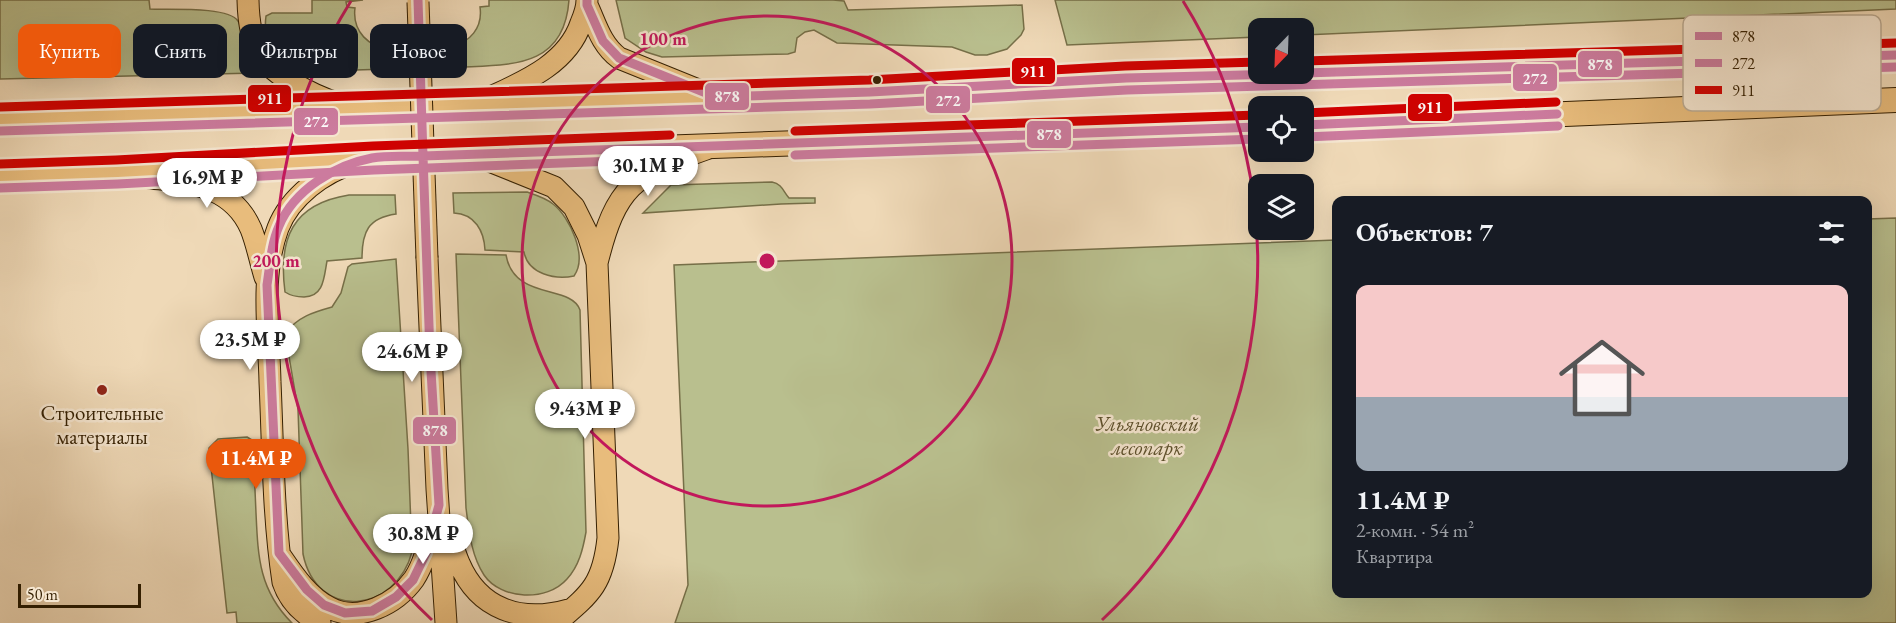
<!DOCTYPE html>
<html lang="ru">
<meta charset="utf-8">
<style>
:root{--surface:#171b24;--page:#20242c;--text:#f1f3f6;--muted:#9ea1a6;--accent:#ea580c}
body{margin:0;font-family:"EB Garamond",serif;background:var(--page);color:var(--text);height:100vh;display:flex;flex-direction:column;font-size:22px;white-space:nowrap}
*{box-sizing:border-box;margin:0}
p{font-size:20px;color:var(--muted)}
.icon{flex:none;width:33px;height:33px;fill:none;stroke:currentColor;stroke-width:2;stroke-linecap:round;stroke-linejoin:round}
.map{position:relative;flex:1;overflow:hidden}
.side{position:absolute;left:1332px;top:196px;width:540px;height:402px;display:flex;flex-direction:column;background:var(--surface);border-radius:12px;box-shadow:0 6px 24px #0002}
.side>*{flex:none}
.top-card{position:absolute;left:18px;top:24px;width:570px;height:54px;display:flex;gap:12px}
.needle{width:39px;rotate:203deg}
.tools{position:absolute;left:1248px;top:18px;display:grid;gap:12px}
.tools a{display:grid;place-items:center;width:66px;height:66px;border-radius:12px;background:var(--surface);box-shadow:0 6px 24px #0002;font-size:30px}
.scale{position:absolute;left:18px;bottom:15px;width:123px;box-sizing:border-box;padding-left:6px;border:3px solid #341f01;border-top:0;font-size:16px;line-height:21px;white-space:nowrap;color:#341f01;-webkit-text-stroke:4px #f5e6d0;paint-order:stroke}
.price{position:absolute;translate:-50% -51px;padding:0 14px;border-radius:21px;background:#fff;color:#222;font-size:20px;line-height:39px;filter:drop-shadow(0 2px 3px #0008)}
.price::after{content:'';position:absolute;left:50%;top:36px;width:18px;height:14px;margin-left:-9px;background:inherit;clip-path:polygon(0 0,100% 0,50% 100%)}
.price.current{background:var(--accent);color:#fff}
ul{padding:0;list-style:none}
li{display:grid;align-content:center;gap:12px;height:318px;padding:0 24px}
li span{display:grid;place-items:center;height:186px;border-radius:12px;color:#555}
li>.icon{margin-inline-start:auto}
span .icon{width:108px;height:108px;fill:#fffc;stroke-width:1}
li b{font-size:26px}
h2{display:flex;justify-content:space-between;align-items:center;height:72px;padding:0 24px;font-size:26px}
.pill{padding:0 21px;border-radius:12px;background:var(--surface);box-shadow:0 6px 24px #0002;font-size:21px;line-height:54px}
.pill.current{background:var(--accent);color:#fff}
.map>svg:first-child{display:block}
</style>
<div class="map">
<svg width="1896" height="623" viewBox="0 0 1896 623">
<rect width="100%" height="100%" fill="#efd9b7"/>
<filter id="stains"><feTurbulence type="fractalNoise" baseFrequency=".00333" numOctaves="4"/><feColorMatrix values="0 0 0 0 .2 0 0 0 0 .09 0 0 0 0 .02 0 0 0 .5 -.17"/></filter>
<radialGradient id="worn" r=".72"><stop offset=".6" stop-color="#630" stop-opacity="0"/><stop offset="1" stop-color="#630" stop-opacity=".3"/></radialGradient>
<path fill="#b9bf8e" stroke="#766f48" stroke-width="1.5" d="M0,0H149L150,9C168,10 228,6 238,21C242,26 241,37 243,44C247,54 253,64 259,73L0,79Z
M312,0H363L346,2L347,7L355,8C352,32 369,47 391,50L392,69C350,69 257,84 266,16L272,13H312Z
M489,0H569C564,72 505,64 450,68V48C470,42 483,28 480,7L489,6Z
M616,0H833L844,1L848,10L1022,5L1024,29L1021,35L1007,49L987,55H975L952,47L837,43L814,30L805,32L797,38L795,52L788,54L662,57L646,52L625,38Z
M1055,0H1896V9L1304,35V28H1258V37L1067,45Z
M772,182C782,184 783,191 789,198H815V203L781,204L643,213L671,185Z
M527,192C536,195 546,198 553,204C570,217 588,257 574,276C555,280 528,274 524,252L485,250C484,231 475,214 454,213L453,193Z
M349,195H395L396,214C368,218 362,232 362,258L327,261C324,277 324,297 304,297C297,297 291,296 285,292C278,239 292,204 349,195Z
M1896,218V623H675L688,585L674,265L1336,240V594H1868V219Z
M456,254L506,255C514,301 571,284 580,310L586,532C583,549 579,566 567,579C547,602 501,600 484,575C471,555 469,531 466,508Z
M396,259L408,449L412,552C396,613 317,622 303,554L298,409L287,345L286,333C297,317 314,312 332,307L341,293L348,267L352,264Z
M247,437L252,440L253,444C254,467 255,490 256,513C258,557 259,590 292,623H237L236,612L227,613L209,448L218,439Z"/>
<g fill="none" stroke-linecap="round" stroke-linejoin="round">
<defs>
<path id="major" d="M248,0C249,49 261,67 304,89C317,96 332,103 348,105
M587,5C596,24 601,45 619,58L713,96
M476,104C515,85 566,68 581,23C584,16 587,8 587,0
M477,156L554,187L574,207L588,235L597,263L608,538C603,585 590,594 556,623
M145,177C186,183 231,183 251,229C257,244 260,261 265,277
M427,258L437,489L446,623
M597,263C616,186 633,175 706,149
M447,528C451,539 454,552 459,563C479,610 521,623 568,610
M280,555C293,574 308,597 330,608C359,623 396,604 414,579C425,562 429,542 434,523
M320,623C303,614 289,600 283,582C273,516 273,448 270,382C269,332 260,276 278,228C290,197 324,171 355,163"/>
<path id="highway" d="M0,119L716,97L870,92L1126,78L1896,55
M1304,125L1896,100
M0,176L117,172L373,158L1258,127"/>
</defs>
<use href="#major" stroke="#341f01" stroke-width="23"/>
<use href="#highway" stroke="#341f01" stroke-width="26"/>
<use href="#major" stroke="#e8bc7c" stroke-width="21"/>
<use href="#highway" stroke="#e8bc7c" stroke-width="24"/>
<defs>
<path id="major-bridge" d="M418,2L427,258"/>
</defs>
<use href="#major-bridge" stroke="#341f01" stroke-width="23" stroke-linecap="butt"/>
<use href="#major-bridge" stroke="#e8bc7c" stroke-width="21"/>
<defs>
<path id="bus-1" d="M418,0L423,156
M587,0V5L603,41L619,58L716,97L870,92L1126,78L1277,74
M1304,73L1896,55
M1304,125L1557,114
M423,156L430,354L439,505L426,553L413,580L396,597L372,611L345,613L324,605L307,590L279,553L267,285C270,266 271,244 279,226C294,190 335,165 372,158C389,155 407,157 423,156Z
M423,156L1258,127"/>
<path id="bus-2" d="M0,131L870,104L1127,90L1896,67
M1305,137L1558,126
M795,155L1258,139
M0,188L118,184L374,170L670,159"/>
<path id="bus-3" d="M1304,61L1896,43
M0,107L869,80L1125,66L1258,62
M1304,113L1556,102
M795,131L1258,115
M0,164L116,160L373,146L670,135"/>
</defs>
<use href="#bus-1" stroke="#f5e6d0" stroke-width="14"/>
<use href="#bus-2" stroke="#f5e6d0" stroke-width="14"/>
<use href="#bus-3" stroke="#f5e6d0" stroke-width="14"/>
<use href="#bus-1" stroke="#cc7b9e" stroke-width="9"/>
<use href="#bus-2" stroke="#cc7b9e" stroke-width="9"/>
<use href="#bus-3" stroke="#d00000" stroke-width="9"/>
</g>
<g fill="none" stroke="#c2185b" stroke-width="3">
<circle cx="767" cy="261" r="245"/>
<path d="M432 620A491 491 0 0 1 351 1M1183 1A491 491 0 0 1 1102 620"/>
</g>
<circle fill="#341f01" stroke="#f5e6d0" stroke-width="2" cx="877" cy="80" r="5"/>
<circle fill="#8f2418" stroke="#f5e6d0" stroke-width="2" cx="102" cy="390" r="6"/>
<g text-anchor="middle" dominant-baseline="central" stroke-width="5" stroke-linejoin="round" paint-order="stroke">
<g font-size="21" fill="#341f01" stroke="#f5e6d0">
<text x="102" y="412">Строительные<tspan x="102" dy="24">материалы</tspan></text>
</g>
<g font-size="21" font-style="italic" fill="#5c4f2b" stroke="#f5e6d0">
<text x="1147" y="423">Ульяновский<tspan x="1147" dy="24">лесопарк</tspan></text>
</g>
</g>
<rect x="1683" y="15" width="198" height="96" rx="9" fill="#f5e6d0" stroke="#bbaa92" stroke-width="1.5"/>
<rect x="1695" y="32" width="27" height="8" fill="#cc7b9e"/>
<rect x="1695" y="59" width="27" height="8" fill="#cc7b9e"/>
<rect x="1695" y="86" width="27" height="8" fill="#d00000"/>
<g font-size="16" fill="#341f01">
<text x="1732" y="42">878</text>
<text x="1732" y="69">272</text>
<text x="1732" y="96">911</text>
</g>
<circle cx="767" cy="261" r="9" fill="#c2185b" stroke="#f5e6d0" stroke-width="3"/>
<g font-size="18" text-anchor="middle" font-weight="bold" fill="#c2185b" stroke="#f5e6d0" stroke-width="5" stroke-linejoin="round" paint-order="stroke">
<text x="663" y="45">100 m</text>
<text x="276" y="267">200 m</text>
</g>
<g stroke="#f5e6d0" stroke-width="2">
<rect x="1577" y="50" width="46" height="28" rx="6" fill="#cc7b9e"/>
<rect x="1011" y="57" width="45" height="28" rx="6" fill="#d00000"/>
<rect x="1512" y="63" width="46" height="29" rx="6" fill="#cc7b9e"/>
<rect x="704" y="82" width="46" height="29" rx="6" fill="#cc7b9e"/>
<rect x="247" y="84" width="45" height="29" rx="6" fill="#d00000"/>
<rect x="925" y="85" width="46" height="29" rx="6" fill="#cc7b9e"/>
<rect x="1407" y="93" width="46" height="29" rx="6" fill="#d00000"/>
<rect x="293" y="107" width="46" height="29" rx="6" fill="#cc7b9e"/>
<rect x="1026" y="120" width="46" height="29" rx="6" fill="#cc7b9e"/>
<rect x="412" y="416" width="45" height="29" rx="6" fill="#cc7b9e"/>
</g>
<g font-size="16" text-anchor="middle" font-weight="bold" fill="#fff">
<text x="1600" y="70">878</text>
<text x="1033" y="77">911</text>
<text x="1535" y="84">272</text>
<text x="727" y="102">878</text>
<text x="270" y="104">911</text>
<text x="948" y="106">272</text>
<text x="1430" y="113">911</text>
<text x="316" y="127">272</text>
<text x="1049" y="140">878</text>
<text x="435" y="436">878</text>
</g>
<rect width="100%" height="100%" filter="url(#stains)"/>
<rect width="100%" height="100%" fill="url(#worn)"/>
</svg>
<div class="tools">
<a><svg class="needle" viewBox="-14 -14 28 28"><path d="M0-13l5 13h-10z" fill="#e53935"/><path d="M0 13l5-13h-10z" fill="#9ea1a6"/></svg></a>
<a><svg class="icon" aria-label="locate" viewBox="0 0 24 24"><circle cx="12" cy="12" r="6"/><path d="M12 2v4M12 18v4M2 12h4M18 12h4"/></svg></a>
<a><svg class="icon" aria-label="layers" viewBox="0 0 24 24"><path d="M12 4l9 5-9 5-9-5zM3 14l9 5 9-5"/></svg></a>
</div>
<div class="scale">50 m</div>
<b class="price" style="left:648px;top:197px">30.1M ₽</b>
<b class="price" style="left:207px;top:209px">16.9M ₽</b>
<b class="price" style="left:250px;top:371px">23.5M ₽</b>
<b class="price" style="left:412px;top:383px">24.6M ₽</b>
<b class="price" style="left:585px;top:440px">9.43M ₽</b>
<b class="price current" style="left:256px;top:490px">11.4M ₽</b>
<b class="price" style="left:423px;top:565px">30.8M ₽</b>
<div class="top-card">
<a class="pill current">Купить</a>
<a class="pill">Снять</a>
<a class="pill">Фильтры</a>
<a class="pill">Новое</a>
</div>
<section class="side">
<h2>Объектов: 7<svg class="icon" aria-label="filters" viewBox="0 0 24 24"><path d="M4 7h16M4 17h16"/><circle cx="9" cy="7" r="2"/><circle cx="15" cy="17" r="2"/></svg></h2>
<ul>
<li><span style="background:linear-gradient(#f6c9c9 60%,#9aa5b1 0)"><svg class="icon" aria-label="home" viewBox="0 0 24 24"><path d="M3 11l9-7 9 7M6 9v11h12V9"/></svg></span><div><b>11.4M ₽</b><p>2-комн. · 54 m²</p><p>Квартира</p></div></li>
</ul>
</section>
</div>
